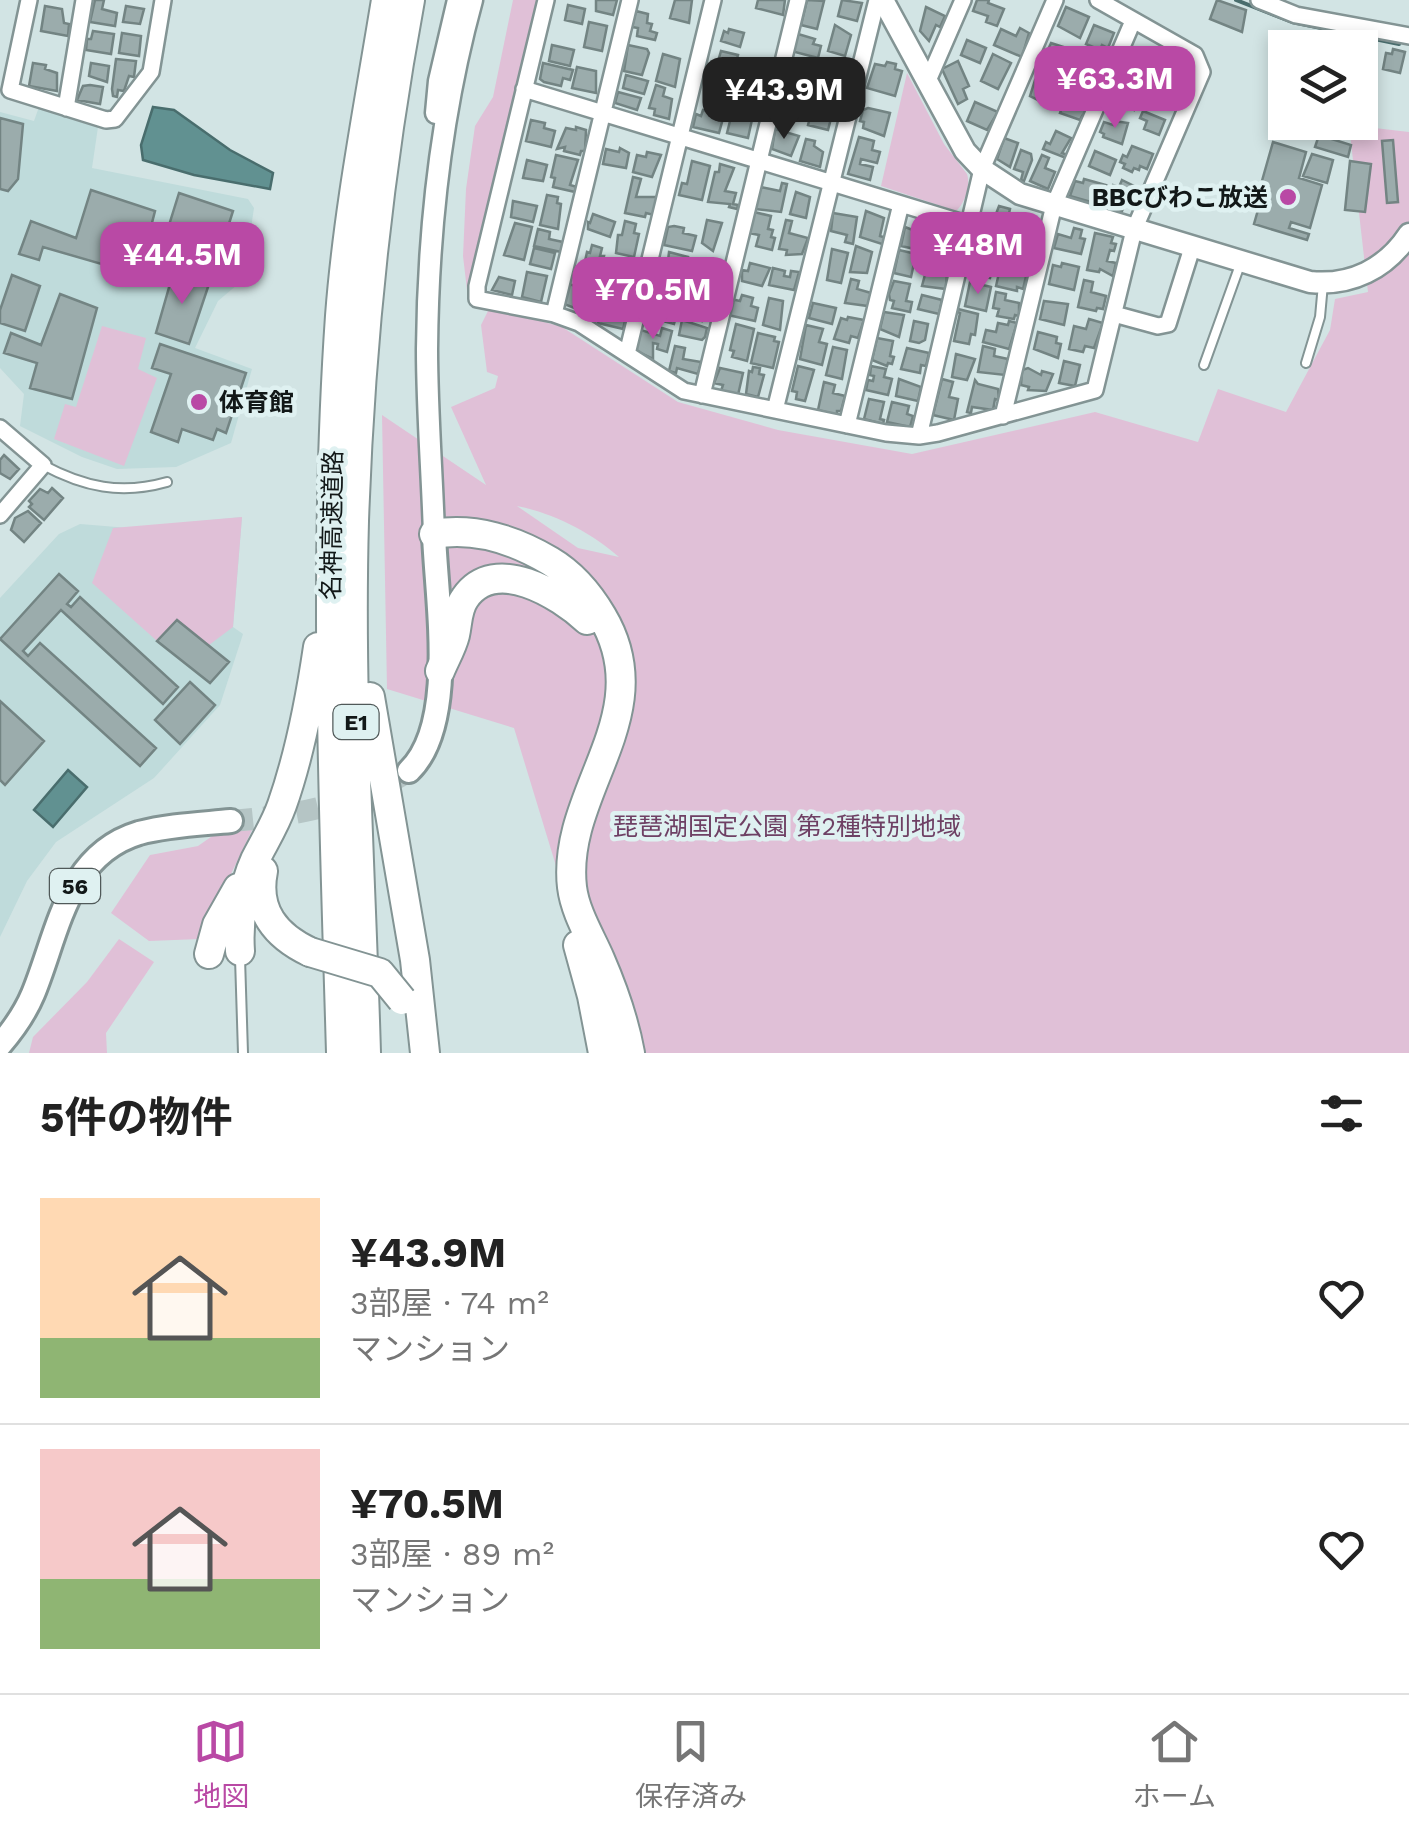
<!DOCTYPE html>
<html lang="ja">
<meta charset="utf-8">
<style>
:root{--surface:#fff;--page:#f2f2f2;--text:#222;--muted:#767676;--line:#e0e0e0;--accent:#b949a5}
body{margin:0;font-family:"Work Sans","Noto Sans JP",sans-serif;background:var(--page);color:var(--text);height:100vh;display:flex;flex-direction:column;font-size:38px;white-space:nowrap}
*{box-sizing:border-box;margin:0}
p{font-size:32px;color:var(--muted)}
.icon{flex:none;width:55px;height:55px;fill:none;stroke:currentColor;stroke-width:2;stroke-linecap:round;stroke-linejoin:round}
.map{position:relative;height:1053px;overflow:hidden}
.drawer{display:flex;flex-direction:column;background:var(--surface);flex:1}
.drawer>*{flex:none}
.fabs{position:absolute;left:1268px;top:30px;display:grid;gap:20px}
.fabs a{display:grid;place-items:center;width:110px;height:110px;border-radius:0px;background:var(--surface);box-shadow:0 5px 15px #0003;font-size:50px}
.price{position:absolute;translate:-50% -85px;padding:0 22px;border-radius:20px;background:var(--accent);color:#fff;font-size:32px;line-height:65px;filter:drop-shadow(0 2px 5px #0008)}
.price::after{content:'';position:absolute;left:50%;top:60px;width:30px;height:22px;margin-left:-15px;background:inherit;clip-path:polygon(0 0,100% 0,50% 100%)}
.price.active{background:#222;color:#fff}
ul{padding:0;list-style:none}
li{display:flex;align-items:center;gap:30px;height:250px;padding:0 40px}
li+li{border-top:2px solid var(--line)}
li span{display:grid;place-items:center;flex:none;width:280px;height:200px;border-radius:0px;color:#555}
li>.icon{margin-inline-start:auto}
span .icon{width:120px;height:120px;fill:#fffc;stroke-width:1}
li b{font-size:42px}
h2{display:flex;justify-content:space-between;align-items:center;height:120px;padding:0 40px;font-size:42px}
.menu{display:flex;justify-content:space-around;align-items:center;height:140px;border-top:2px solid var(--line);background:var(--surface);font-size:28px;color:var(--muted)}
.menu a{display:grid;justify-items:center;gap:5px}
.menu .active{color:var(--accent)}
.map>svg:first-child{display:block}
</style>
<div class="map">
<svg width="1409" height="1053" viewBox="0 0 1409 1053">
<rect width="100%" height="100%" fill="#d2e4e4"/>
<path fill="#bfdbdb" d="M39,107L98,127L92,168L248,199L254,208L249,241L251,273L218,301L195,348L252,369L231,443L176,467L117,469L82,457L20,426L24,394L0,368V112L34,121Z
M242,517L233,627L243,634L220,705L154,778L56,842L27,881L0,937V598L59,534L80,524L129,528Z"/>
<path fill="#e0c0d7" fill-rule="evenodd" d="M513,0H540L470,291L467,290L463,256L466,189L475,126L493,97Z
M907,73L944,144L967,174C971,185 964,205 956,211L881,186Z
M1349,125L1409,132V1053H613L514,728L387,689L382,415L486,485L451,407L495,388L498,376L487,372L481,325L490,307L562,327L678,402L778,430L912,454L1095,412L1198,442L1218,389L1286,412L1330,330L1335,299L1368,292ZM517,506C553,513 592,533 619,557L578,548Z
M102,326L146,338L138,369L157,378L124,466L54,439L65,404L76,407Z
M242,517L233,627L209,645L177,620L157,641L92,583L113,528Z
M252,830L200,939L149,941L111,913L150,855L198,846L218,832Z
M119,939L154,962L106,1033L107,1053H29L33,1037L87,982Z"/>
<path fill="#619191" stroke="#496d6d" stroke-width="2.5" d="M153,107L174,110L230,150L273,173L270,189L194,175L143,160L141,145Z
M68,770L87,787L53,827L34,810Z"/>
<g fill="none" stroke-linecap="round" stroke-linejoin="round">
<path stroke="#496d6d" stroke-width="4" d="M1236,0L1292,22L1399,44"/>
</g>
<path fill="#9bacac" stroke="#738483" stroke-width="2.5" d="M95,0H104L102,9L117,13L115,26L90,22Z
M596,0H617L613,15L596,11Z
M675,0H692L689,23L670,18Z
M785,0L783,15L756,8L758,0Z
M807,0L824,1L817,29L801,25Z
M842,0L862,3L857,21L838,16Z
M977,0H989L988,3L1004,9L997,26L986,22L988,16L973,11Z
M1217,0L1246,10L1242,32L1210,19Z
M568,5L585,9L582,24L565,20Z
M45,6L62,9L64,23L69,24L68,36L41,31Z
M126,6L144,9L140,24L123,22Z
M926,7L945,16L940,27L936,25L929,41L920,31Z
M1066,7L1089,17L1080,38L1058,26Z
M636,11L648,14L647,23L652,24L650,31L657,33L655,40L637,36L638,28L632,27Z
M589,22L607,26L602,51L584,47Z
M835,25L851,35L845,56L828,51Z
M1094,25L1114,33L1108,48L1102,45L1100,50L1086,44Z
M1020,28L1029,33L1022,57L994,45L1001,29L1016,36Z
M729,29L744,33L740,47L721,41L724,31L728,33Z
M93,31L114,34L111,54L86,50L87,39H91Z
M122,33L141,36L139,56L119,53Z
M1307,33L1327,37L1325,48H1305Z
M798,34L815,39L813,44L821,46L818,58L791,51Z
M967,40L986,48L980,63L961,55Z
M1339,41L1370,44L1367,62L1360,61V48H1339Z
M1051,43L1076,51L1066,75L1055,66L1053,70L1049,68L1051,64L1043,61Z
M552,45L574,50L570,66L549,61Z
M628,45L647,49L649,53L642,75L624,71Z
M1151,49L1159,52L1148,78L1124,68L1130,53L1149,56Z
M1393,49L1405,52L1400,73L1383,69L1386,53L1392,54Z
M721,51L738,55L734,70L717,65Z
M663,54L680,59L675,87L656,81Z
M993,54L1011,63L998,89L981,81Z
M1083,55L1095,60L1087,83L1072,77Z
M1172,56L1190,63L1180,95L1155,85L1158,77L1162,78L1166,71Z
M116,59L136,61L134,77L129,76L124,91L118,90L117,97L113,96L112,89Z
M958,61L969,86L963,89L967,99L958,104L942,69Z
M887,62L896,64L895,69L902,71L895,96L867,88L875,64L885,66Z
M33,63L46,65L45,69L57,73V91L29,86Z
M91,63L109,66L107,82L89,76Z
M543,63L573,70L570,80L563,78L561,86L544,82L540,79Z
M825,63L847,70L848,84L845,98L824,88L817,91Z
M577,67L596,71V93L572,88Z
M791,70L816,77L812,90L787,84Z
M746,72L762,76L760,84L757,83L754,101L740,94L742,75Z
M626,75L648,81L644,94L623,88Z
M1035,80L1060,89L1054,108L1030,96Z
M1115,83L1142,91L1134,110L1114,99L1117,94L1111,92Z
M90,85L103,87L100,104L77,100L83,86Z
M656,85L665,88L663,96L672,99L669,119L654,115L655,109L649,108Z
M618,92L641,98L637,110L615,103Z
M790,94L810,99L805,119L784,114Z
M816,94L836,99L828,130L808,125Z
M1067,94L1087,101L1085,117L1082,116L1080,120L1060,113Z
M715,96L728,100L719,133L693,127L696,114L701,116L703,110L711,112Z
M735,101L755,106L748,138L727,133Z
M975,102L998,112L987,130L967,121Z
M868,108L890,113L884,136L863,128L864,122L860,121L863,110Z
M1143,111L1165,120L1159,135L1144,129L1147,121L1140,118Z
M0,118L23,124L18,179L8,191L0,189Z
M531,120L545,123L544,128L555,131L551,147L526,141Z
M1114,121L1128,123L1122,144L1103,137L1104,134L1100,132L1104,122L1113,125Z
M576,127L586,130L585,151H581L580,155L564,151L565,147L557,149L566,128L576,130Z
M775,129L799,136L791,156L772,149Z
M1056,131L1071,138L1062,153L1068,155L1066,158L1043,149L1046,142L1050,144Z
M1319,135L1351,145L1348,157L1315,147Z
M859,137L874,141L872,150L880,152L877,163L861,159L860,164L873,167L870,180L848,174Z
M1004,138L1018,143L1010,167L997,159Z
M806,139L815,141L814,146L823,152L820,167L800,161Z
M1393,140L1398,202L1387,203L1382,141Z
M1273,142L1306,152L1299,178L1322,185L1310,228L1291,222L1289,228L1309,234L1307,240L1254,224L1258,210L1254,209Z
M1132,146L1153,154L1147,169L1140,166L1139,170L1134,168L1132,172L1123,168L1125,164L1120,162L1123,155L1127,157Z
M620,148L629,153L626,168L603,164L606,149L619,152Z
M1021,150L1031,154L1032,160L1024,181L1021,180L1023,172L1014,169Z
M1095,151L1116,160L1110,175L1089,166Z
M647,152L661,155L652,177L633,172L637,155L646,157Z
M1312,154L1333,160L1327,183L1303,176Z
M556,155L578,160L570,185L577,187L575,192L553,187L555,178L551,177Z
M1042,155L1049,158L1045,168L1055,172L1048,189L1030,181Z
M527,160L547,165L543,181L523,178Z
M692,161L710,166L702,200L679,195L682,183L687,184Z
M1350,161L1371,164L1365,212L1345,210Z
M720,164L734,168L725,191L736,193L733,204L738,205L737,209L729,207L730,204L708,202L715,172H719Z
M633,177L641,179L636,197H658L654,215L646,213L645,217L625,213Z
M1084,179L1106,185L1104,190L1099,189L1101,196L1098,204L1070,196L1075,181L1083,183Z
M1122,180L1140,189L1137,198L1129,194L1122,211L1104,207L1113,185L1119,187Z
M782,183L787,184L781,212L755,209L761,187L780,191Z
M91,190L155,211L144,254L131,250L129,272L43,247L39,260L19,254L31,221L76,238Z
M796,192L810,197L806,218L790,214Z
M179,193L233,211L215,268L161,251Z
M547,195L558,197L557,203L561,204L558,229L540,225Z
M513,201L537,206L533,222L511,217Z
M999,206L1010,209L1003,240L978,234L982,219L993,222Z
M866,211L884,218L880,236L887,238L885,245L860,237Z
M754,212L771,216L768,229L773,230L771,237L775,238L772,250L756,246L759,235L749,233Z
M833,213L857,217L853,244L845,242L847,235L831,231Z
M593,214L615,222L610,237L588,229V222L590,223Z
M1018,219L1037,223L1034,249L1031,248L1032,243L1021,241L1022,235L1019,234L1018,239L1009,237L1013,221Z
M707,220L722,223L713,251L702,243Z
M786,220L792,221L789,233L808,238L802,254L786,255L787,250L779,249Z
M625,221L636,224L634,233L639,234L634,257L616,253L618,235H622Z
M515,223L532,227L524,260L504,255Z
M674,226L684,228L683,233L696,236L692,251L664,245L668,227Z
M905,227L928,236L924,251L901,246Z
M1074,228L1082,230L1080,238L1085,239L1081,254L1054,248L1058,234L1071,238Z
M538,229L550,232L549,239L563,242L561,252L534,246Z
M1095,233L1113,237L1111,243L1116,244L1114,251L1110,250L1107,261L1116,263L1113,276L1100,269L1099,272L1087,270Z
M934,234L959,240L954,261L929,255Z
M592,245L602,248L600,256H604L599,279L582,275L587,252L590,253Z
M856,246L872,252L867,273L850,272Z
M977,246L997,250L990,278L967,273Z
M534,248L555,253L551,269L530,264Z
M832,249L848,253L841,283L827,280Z
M899,250L916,254L911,277L894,273Z
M669,252L688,257L682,285L667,283L672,262L668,261Z
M703,260L710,262L711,266L705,291L689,287L695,262L702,264Z
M929,260L937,262L935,270L947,273L946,289L922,286Z
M1002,260L1015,263L1014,268L1027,272L1023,289L1017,287V291L996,286Z
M750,263L770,268L762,286L742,281V270L748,271Z
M1062,263L1079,267L1074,290L1049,284L1053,265L1061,267Z
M773,268L785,271L784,276L790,277L791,271L799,272L794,290L769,285Z
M174,270L210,281L189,344L156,333Z
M608,271L635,274L628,295L627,289L605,287Z
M527,272L547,276L541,302L522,297Z
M12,275L40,286L25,331L0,323V310Z
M499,277L515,281L512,295L492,290Z
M851,279L859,281L857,289L871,293L868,306L845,303Z
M1084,280L1093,282L1091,292L1106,296L1103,309L1097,308L1096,311L1078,307Z
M894,281L910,284L906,301L912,302L910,312L892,308L894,301L890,300L889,294Z
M970,282L991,287L986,311L965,306Z
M568,284L597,291L592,310L586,309L585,312L564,304Z
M651,291L661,293L660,301L679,304L674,324L648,317Z
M996,292L1006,294L1005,300L1019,303V316L1015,315L1014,319L997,316L999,309L993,308Z
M60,294L97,308L72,399L30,388L37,363L4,353L11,333L41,345Z
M742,295L753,298L751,306L758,308L755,321L728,315L731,299L740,301Z
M922,295L942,300L939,314L918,309Z
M685,296L696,298L693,306L697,307L699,300L713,303L711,312L705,310L702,321L683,317Z
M769,298L783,301L780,330L763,325Z
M1044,301L1068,304L1064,325L1040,319Z
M813,303L836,308L832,324L809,318Z
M602,307L627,313L623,329L598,323Z
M958,309L978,314L975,335L971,334L969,344L954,341L960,313L957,312Z
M884,312L904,315L899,337L880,329Z
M848,317L864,320L858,338L851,336L849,343L834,339L841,318L847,320Z
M1089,319L1103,323L1094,348L1085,346L1083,352L1069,349L1074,326L1086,329Z
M682,320L707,328L705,337L702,340L679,335Z
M914,321L928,324L925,340L919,343L910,341Z
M1009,321L1017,323L1009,349L983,342L986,330L996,332L998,323L1008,325Z
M736,324L754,329L747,361L732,357L734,351L730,350Z
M806,325L823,329L819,342L827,344L822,365L800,359Z
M662,328L672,331L667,352L657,349L658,344L653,343V359L636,351L641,330L660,336Z
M1038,332L1057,337L1056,343L1061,344L1058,358L1034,349Z
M758,333L775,337L774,341L779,342L773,368L751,363Z
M877,338L893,341L890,356L894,357L892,364L888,363L887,366L872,360Z
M160,344L246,373L226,433L217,429L213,440L182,429L178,442L151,432L171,374L152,368Z
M675,346L685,348L683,359L701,362L698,374L677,368L676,373L669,371Z
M983,346L995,349L994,356L1008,359L1005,375L978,372Z
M833,347L847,350L842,379L826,375Z
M907,348L929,353L926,366L921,365L920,373L901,369Z
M956,354L975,359L967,380L952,377Z
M1064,361L1080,365L1075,386L1059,383Z
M798,366L814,370L805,401L796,399L797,392L792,391Z
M871,366L886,369L884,377L892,379L888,395L866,390L868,380L873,381L874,376L870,375Z
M753,367L760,368L759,374L764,375L758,397L746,394L749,371L752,372Z
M720,368L743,373L738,395L721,391L723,385L714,383Z
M1028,368L1041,375L1042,371L1053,374L1046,391L1028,390L1029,387L1021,385L1022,370Z
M899,379L921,387L918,401L896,396Z
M942,379L953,382L949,397L958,399L954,420L933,415Z
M975,380L978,384L998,389L999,400L995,399L993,410L972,407L971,413L967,412Z
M824,382L835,385L833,393L845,396L841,411H837V415L818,410Z
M869,399L884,402L880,419L884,420L883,424L864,419Z
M892,402L909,406L907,414L913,416L910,427L887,422Z
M4,455L19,469L10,479L0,473V460Z
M52,488L63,498L44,520L29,507L32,504L29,501L40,489L48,493Z
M28,511L41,523L24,542L11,530L15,518Z
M59,574L78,591L67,604L71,607L80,597L178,687L163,704L61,610L23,651L28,656L40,643L156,748L140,766L0,639Z
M177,620L229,662L210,683L157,641Z
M190,682L215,705L180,744L155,720Z
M0,701L44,741L5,785L0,780Z"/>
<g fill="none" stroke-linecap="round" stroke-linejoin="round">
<path stroke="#b5c5c5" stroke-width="22" stroke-dasharray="22 11" stroke-linecap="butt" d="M231,821C295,816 353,805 409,771"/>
<defs>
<path id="lane" d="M1306,363L1320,317L1323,284
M1204,365L1241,262
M43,465C84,487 121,495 167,482
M240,958L243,1053"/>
<path id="street" d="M29,0L10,90L106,120L115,119L151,72L163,0
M546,0L477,286V299L554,314L579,323L684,391L886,433L919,436L938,433L1095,390L1134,230L1202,72L1195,55L1098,0
M1259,0L1296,15L1409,36
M927,83L963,0
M524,89L970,225
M66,108L84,0
M554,314L630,0
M1114,314L1158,326L1168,324L1192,248
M627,354L713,0
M702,395L798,0
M775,410L877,0
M1003,416L1054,205L1133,21
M847,425L901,204
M0,428L43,465L0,515
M919,436L982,169L1055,0"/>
<path id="secondary" d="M883,0L965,151L982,169L1020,194L1310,282C1351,286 1386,269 1409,234
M436,113L439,81L458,0
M434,534C432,472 427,411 427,349C428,232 441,113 472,0"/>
<path id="primary" d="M409,771C458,724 436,598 434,534
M0,1045C13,1030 25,1013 33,994C58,934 66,855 139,833C169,825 201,824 231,821"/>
<path id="highway" d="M434,534C474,527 515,540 550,561C572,574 589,594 602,616C661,715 561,791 572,887C575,912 590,936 600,959C613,989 624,1020 630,1053
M440,671C445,659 452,647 455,635C458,622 457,609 465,598C495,554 560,595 587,620
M370,697L415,960L425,1053
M263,871C255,911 276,936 310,952
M578,945L592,996L603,1053
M240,951C238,923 243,886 255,860C264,842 275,825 282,805C300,754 310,701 318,647
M209,954L217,925L238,888
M341,1053C334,807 323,561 340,316C348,210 369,105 386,0
M366,1053C361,876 349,698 354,521C360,345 378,173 410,0"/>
</defs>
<use href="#lane" stroke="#839494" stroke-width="12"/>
<use href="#street" stroke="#839494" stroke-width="20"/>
<use href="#secondary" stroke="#839494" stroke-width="25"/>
<use href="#primary" stroke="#839494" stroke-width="28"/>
<use href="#highway" stroke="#839494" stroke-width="32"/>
<use href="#lane" stroke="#fff" stroke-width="8"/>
<use href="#street" stroke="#fff" stroke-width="15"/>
<use href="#secondary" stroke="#fff" stroke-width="20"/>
<use href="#primary" stroke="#fff" stroke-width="22"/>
<use href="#highway" stroke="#fff" stroke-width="28"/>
<defs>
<path id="highway-bridge" d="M310,952L380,973L402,1000"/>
</defs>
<use href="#highway-bridge" stroke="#839494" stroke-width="32" stroke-linecap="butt"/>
<use href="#highway-bridge" stroke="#fff" stroke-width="28"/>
</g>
<g fill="#b949a5" stroke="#dff1f1" stroke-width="4">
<circle cx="1288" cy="197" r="10"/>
<circle cx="199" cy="402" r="10"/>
</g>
<g text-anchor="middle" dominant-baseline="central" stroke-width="9" stroke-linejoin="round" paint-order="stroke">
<g fill="#dff1f1" stroke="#505959" stroke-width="2.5">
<rect x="333.5" y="705" width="45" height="34" rx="8"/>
<rect x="50" y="869" width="50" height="34" rx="8"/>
</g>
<g font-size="22" font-weight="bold" fill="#121818">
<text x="356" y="722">E1</text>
<text x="75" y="886">56</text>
</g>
<g font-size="25" font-weight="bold" fill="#121818" stroke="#dff1f1" text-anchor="end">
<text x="1268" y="197">BBCびわこ放送</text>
<text x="219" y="402" text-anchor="start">体育館</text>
</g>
<g font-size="25" fill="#121818" stroke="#dff1f1">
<text transform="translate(332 525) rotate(-89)">名神高速道路</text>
</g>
<g font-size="25" fill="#6e4064" stroke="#dff1f1">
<text x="787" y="826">琵琶湖国定公園 第2種特別地域</text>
</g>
</g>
</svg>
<div class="fabs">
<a><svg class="icon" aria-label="layers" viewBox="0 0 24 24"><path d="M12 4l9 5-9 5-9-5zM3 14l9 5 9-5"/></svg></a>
</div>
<b class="price" style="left:1115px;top:131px">¥63.3M</b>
<b class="price active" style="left:784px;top:142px">¥43.9M</b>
<b class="price" style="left:978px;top:297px">¥48M</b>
<b class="price" style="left:182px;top:307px">¥44.5M</b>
<b class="price" style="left:653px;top:342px">¥70.5M</b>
</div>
<section class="drawer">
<h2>5件の物件<svg class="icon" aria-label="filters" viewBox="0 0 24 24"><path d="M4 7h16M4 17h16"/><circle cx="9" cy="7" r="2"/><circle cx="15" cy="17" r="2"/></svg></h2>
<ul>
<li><span style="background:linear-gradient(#ffd9b3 70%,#8fb573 0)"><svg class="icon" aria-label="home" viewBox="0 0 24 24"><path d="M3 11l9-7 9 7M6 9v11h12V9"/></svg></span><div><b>¥43.9M</b><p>3部屋 · 74 m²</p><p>マンション</p></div><svg class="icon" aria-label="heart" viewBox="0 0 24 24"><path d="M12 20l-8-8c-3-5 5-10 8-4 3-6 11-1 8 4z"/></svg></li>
<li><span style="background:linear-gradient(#f6c9c9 65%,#8fb573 0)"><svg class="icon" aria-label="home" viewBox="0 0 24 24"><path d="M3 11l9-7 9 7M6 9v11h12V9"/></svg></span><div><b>¥70.5M</b><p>3部屋 · 89 m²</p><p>マンション</p></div><svg class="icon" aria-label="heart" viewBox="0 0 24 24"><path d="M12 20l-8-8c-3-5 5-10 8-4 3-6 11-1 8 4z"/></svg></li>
</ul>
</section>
<nav class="menu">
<a class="active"><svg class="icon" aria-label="map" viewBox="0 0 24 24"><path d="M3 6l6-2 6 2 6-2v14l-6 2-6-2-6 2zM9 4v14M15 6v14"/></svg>地図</a>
<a><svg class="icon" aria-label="saved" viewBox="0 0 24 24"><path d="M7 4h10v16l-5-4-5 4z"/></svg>保存済み</a>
<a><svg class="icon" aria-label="home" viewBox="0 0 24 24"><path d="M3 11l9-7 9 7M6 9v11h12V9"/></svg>ホーム</a>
</nav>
